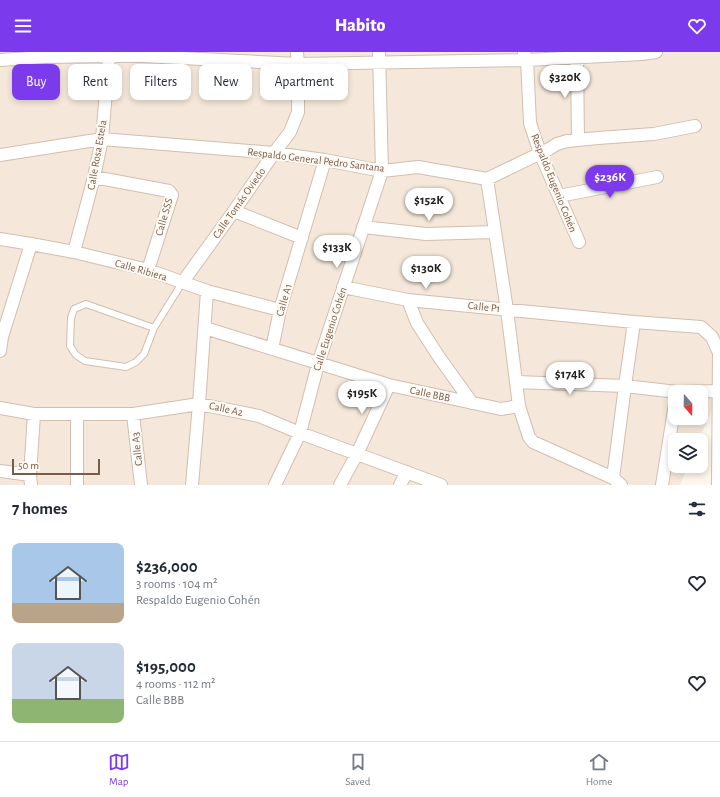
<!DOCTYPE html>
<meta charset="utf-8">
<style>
:root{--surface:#fff;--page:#f6f6f7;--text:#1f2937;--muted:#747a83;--line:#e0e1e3;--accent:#7c3aed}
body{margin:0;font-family:"Alegreya Sans",sans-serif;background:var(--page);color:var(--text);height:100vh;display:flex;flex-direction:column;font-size:15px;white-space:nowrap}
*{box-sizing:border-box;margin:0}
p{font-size:13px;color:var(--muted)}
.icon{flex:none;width:22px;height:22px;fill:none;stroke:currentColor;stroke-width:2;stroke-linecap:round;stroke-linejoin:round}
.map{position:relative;height:433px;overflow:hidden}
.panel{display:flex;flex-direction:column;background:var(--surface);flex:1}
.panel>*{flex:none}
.hud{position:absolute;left:12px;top:12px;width:400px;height:36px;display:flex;gap:8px}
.needle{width:26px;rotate:160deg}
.fabs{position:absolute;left:668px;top:333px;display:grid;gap:8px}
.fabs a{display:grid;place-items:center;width:40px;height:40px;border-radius:8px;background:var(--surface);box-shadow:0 2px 6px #0003;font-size:20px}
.scale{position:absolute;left:12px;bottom:10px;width:88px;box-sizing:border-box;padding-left:4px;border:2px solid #7a5c4d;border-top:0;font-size:11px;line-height:14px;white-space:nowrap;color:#7a5c4d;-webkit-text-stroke:3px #fffaf3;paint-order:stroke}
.price{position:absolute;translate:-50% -34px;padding:0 9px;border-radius:14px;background:#fff;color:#222;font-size:13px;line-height:26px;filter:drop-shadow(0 1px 2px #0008)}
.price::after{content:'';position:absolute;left:50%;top:24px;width:12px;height:9px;margin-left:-6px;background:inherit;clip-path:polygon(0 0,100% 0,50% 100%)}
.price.on{background:var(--accent);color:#fff}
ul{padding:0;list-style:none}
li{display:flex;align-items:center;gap:12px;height:100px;padding:0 12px}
li span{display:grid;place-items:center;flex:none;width:112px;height:80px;border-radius:8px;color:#555}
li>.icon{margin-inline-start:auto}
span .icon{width:48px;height:48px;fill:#fffc;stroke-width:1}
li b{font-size:17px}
h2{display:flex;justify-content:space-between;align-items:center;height:48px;padding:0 12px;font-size:17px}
.tag{padding:0 14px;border-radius:8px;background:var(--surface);box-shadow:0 2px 6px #0003;font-size:14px;line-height:36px}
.tag.on{background:var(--accent);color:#fff}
header{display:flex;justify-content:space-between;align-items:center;height:52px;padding:0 12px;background:var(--accent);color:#fff;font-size:18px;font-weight:800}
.tabs{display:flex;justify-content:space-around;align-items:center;height:56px;border-top:1px solid var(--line);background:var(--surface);font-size:11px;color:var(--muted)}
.tabs a{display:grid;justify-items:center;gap:2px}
.tabs .on{color:var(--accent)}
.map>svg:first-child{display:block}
</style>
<header><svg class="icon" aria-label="menu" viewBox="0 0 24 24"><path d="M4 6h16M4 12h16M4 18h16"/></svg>Habito<svg class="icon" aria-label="heart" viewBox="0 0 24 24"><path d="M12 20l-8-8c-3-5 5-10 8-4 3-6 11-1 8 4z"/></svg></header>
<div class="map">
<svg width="720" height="433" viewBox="0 0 720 433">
<rect width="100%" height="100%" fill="#fdf6ec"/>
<path fill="#f5e8da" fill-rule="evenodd" d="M0,0H720V338L699,388H675V414H688L680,433H0ZM675,340H701V366H675Z"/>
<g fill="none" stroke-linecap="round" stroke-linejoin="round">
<defs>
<path id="lane" d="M154,276L86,252L74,257L71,266L70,294L76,303L85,309L126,315L136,310L144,302L154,276L182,231"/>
<path id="street" d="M524,1L527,8L530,71L540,101L579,190
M577,5L578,88
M0,8L45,5L109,4H142L298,12L527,8L642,2L656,0
M0,103L102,87L274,101L325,108L382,119L418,115L487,127L549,97L557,92L567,89L598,86L654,82L695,74
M94,125L169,139L172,143L148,218
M487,127L507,258L519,354L529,385L533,390L613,426
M559,144L657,125
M234,159L302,186
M363,175L426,182L494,180
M0,187L31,192L74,200L148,218L207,239L280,258
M74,200L94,125L102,87L109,4
M182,231L234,159L274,101L290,80L298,60V12L297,0
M343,235L408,248L634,270L701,275L712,285L719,301L718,433
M408,248L417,271L439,305L472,351
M205,276L389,333L501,357L519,354
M272,297L280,258L325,108
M0,299L2,285L31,192
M516,330L625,334L677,340L718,339
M0,356L34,362H133L199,352L259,364L300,381L441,433
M133,362L141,433
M0,419L30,423
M31,433L30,423L34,362
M77,433V362
M192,433L199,352L207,239
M275,433L300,381L318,312L382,119L379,0
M340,433L357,402L389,333
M400,433L407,420
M621,433L613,426L625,334L634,270
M662,433L675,352"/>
</defs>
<use href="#lane" stroke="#d1beb0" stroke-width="8"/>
<use href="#street" stroke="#d1beb0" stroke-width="14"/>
<use href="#lane" stroke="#fff" stroke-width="6"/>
<use href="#street" stroke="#fff" stroke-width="12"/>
</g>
<g text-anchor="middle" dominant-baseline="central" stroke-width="4" stroke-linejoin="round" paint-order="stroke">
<g font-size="11" fill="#7a5c4d" stroke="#fffaf3">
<text transform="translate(97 103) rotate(-80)">Calle Rosa Estela</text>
<text transform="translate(316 108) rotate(7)">Respaldo General Pedro Santana</text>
<text transform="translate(554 131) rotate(68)">Respaldo Eugenio Cohén</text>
<text transform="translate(239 151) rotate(-55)">Calle Tomás Oviedo</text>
<text transform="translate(164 165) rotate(-74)">Calle SSS</text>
<text transform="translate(141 218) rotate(16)">Calle Ribiera</text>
<text transform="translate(284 248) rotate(-74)">Calle A1</text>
<text transform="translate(484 255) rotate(6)">Calle P1</text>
<text transform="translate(330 277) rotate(-72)">Calle Eugenio Cohén</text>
<text transform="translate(430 342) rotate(12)">Calle BBB</text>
<text transform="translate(226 357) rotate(12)">Calle A2</text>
<text transform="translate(137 397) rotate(-96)">Calle A3</text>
</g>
</g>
</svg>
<div class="fabs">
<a><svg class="needle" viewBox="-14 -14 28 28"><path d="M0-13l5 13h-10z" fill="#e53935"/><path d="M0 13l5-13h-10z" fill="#747a83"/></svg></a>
<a><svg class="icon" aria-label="layers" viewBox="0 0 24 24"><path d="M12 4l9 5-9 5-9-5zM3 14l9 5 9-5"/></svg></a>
</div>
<div class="scale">50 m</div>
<b class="price" style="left:565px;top:47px">$320K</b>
<b class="price on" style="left:610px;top:147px">$236K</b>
<b class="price" style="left:429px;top:170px">$152K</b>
<b class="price" style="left:337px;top:217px">$133K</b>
<b class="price" style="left:426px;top:238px">$130K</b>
<b class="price" style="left:570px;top:344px">$174K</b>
<b class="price" style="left:362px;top:363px">$195K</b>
<div class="hud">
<a class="tag on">Buy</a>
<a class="tag">Rent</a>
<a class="tag">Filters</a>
<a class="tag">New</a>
<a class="tag">Apartment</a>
</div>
</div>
<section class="panel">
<h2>7 homes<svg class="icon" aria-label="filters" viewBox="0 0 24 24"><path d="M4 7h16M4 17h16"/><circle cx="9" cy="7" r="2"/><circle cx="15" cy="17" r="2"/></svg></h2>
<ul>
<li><span style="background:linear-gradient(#a9c7e8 75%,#b9a48a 0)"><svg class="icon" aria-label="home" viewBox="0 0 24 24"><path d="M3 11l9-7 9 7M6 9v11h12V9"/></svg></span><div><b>$236,000</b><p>3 rooms · 104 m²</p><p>Respaldo Eugenio Cohén</p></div><svg class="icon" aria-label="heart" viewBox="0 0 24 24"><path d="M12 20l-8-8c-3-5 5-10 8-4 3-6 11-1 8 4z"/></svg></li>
<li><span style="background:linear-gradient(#c9d6e8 70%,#8fb573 0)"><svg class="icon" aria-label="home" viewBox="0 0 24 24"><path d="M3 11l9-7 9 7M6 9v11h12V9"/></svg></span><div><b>$195,000</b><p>4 rooms · 112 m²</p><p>Calle BBB</p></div><svg class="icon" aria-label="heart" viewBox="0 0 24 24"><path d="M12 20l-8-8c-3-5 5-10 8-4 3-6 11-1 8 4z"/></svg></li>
</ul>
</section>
<nav class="tabs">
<a class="on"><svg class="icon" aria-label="map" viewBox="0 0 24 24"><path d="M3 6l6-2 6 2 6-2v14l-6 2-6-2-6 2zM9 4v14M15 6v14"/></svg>Map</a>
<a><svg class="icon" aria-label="saved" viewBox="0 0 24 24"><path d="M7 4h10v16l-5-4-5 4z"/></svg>Saved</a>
<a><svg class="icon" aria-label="home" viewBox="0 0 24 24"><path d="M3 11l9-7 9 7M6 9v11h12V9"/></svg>Home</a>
</nav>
